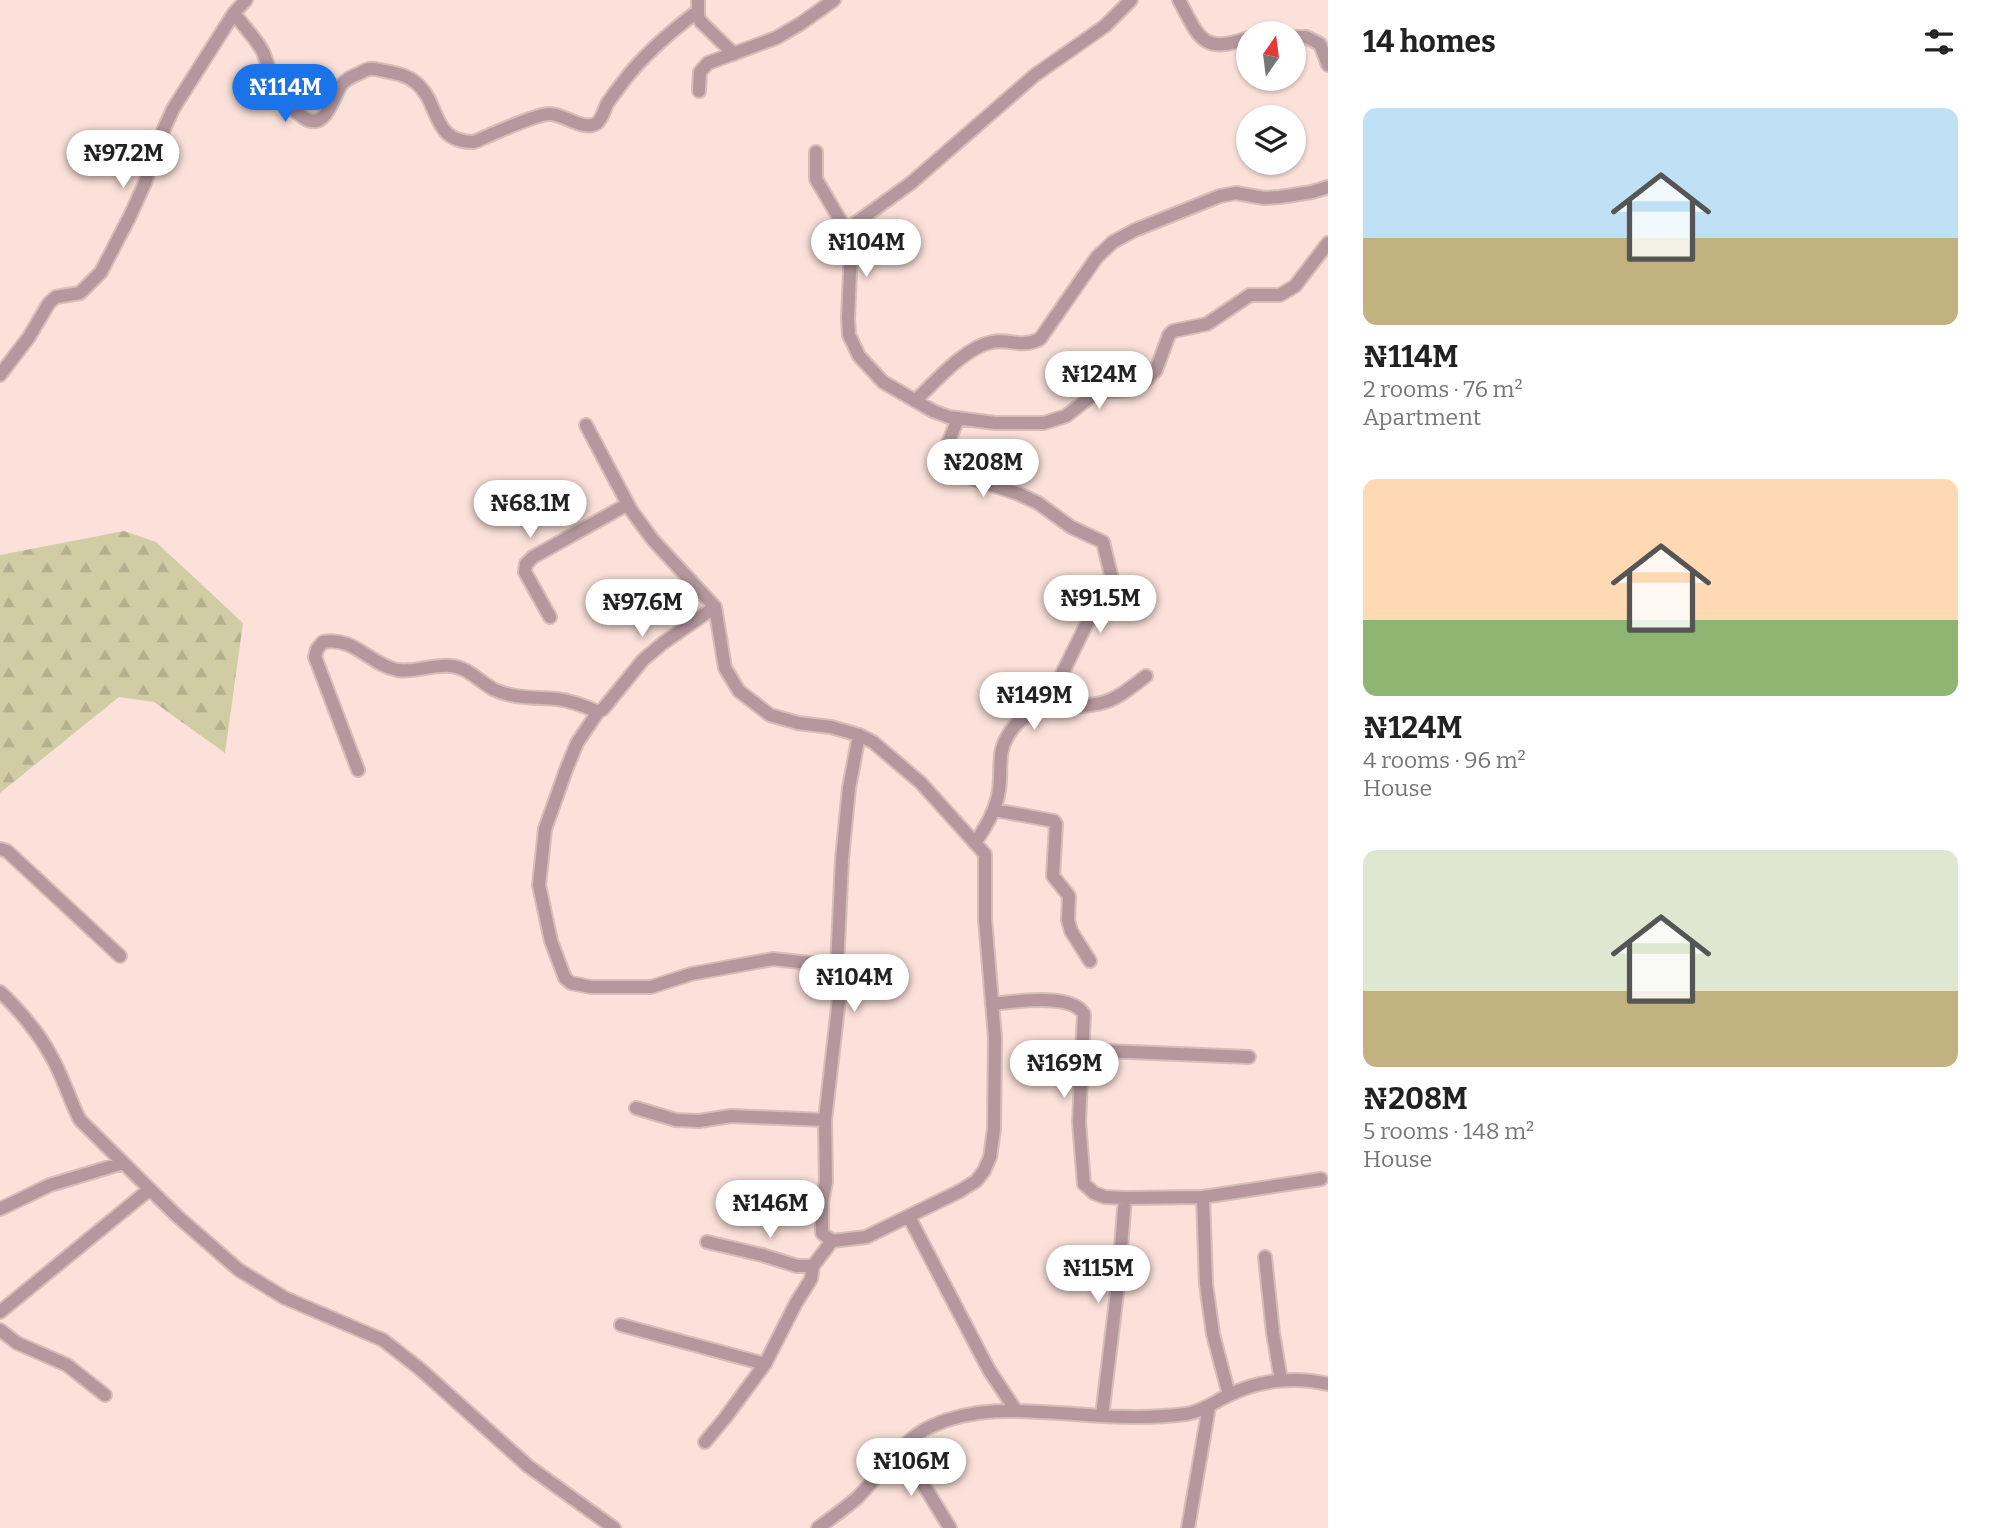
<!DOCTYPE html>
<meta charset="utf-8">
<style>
:root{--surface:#fff;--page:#f6f6f6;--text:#222;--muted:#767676;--accent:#1a73e8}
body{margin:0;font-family:Bitter,serif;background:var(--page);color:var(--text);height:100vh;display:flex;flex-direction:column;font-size:26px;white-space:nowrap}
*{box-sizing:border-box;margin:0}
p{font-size:23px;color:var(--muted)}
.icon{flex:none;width:38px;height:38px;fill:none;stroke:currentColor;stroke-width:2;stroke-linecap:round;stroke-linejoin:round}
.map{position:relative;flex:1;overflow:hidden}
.side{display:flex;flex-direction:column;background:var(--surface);width:665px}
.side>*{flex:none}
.needle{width:46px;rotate:14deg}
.tools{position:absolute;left:1236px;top:21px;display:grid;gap:14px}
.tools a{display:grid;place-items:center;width:70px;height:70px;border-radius:50%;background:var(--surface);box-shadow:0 2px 5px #0004;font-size:35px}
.price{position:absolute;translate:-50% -60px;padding:0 16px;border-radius:24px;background:#fff;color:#222;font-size:23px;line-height:46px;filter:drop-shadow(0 2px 4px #0008)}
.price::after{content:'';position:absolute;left:50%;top:42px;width:21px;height:16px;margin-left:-10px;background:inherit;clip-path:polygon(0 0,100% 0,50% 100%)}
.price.active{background:var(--accent);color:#fff}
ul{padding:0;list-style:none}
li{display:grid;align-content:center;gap:14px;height:371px;padding:0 35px}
li span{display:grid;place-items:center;height:217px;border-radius:14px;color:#555}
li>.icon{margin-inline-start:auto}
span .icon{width:126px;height:126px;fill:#fffc;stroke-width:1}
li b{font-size:30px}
h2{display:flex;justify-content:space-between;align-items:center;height:84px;padding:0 35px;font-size:30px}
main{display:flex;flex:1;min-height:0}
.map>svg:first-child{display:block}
</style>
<main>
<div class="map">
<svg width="1328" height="1528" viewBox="0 0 1328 1528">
<defs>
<pattern id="forest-firs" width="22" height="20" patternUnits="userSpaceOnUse" patternTransform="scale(1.75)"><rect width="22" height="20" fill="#d0cda4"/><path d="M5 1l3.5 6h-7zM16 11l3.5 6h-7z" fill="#b4b08e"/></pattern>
</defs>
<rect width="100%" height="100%" fill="#fbe1da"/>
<path fill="url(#forest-firs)" d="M124,531L156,542L243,623L225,753L154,702L119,697L0,793V555Z"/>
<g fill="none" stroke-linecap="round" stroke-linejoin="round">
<defs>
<path id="street" d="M698,0V17L701,22L734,54
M1179,0C1199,37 1202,55 1248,38
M234,13C243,26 256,38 263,52C267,61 269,72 274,82C280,94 292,111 304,118C327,132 333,95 342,84C347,78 353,76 360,73C366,70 368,68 375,69C388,72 404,73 415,82C441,102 430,142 474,142C488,136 538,113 550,114C564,114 584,132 597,123C602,119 604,110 607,104C612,96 618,89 623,82C644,54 670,32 698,11
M1293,37H1306L1320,44L1328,65
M699,91L700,72L708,63L776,38L800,24L834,0
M816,152V179L846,230L851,249L848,318L849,335L859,356L883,382L933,411L949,417L995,423H1044L1066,416L1093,395L1107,391L1127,390L1144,382L1156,370L1169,335L1173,331L1207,324L1250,295H1280L1295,286L1328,243
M846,230L911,183L1035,75L1105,26L1131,0
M0,375L29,337L49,303L56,297L80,293L101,272L130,216L145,183L158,142L173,109L234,13L246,0
M915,401C935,382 965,347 992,342C1010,338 1019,349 1040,339L1097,257L1113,242L1135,230L1220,196L1236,193L1264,198L1280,197L1312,192L1328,187
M958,419L941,460L942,467L949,471L1019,494L1038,503L1071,527L1103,542L1112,579L1109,592L1091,615L1059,680L1032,713
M586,425L631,510L653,540L715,607L725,668L739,691L770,715L798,723L831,727L859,735L873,742L921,783L985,854V919L995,1038L994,1129L990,1157L984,1171L976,1181L960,1191L866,1237L832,1241L822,1233V1201L826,1182L825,1120L841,981L837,966L842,859L849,788L859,735
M715,607L663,643L643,660L603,709L598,712L577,743L566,770L545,829L539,885L551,941L565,978L571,983L591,987H651L691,974L773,959L837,966
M550,617L525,572L526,564L533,557L628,504
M358,770L315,657L317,649L323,642C354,636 369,664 397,670C415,673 432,664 451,666C467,667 479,681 493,689C513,699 535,697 557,699C572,701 585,706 598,712
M995,810L1054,821L1056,824L1053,876L1069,896L1068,920L1071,931L1090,961
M975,843C986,826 996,811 999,790C1002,771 997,754 1007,737C1029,697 1069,713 1105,702C1120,697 1133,686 1146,676
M0,849L7,851L120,956
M0,992C17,1007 41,1036 51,1056C63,1076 69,1099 80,1120L177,1216L239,1270L285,1298L383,1340L420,1369L528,1466L614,1528
M992,1004C1014,1002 1071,992 1084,1014L1079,1122L1084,1184L1094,1193L1105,1197L1125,1198L1203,1197L1321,1179
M1083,1050L1249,1057
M636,1108L676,1120L699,1121L731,1116L825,1120
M1203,1197L1206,1284L1213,1334L1229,1395
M0,1209L50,1185L123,1163
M909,1217L989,1370L1015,1409
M707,1242L762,1255L797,1266H813L832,1241
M1265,1257L1273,1333L1281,1380
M0,1312L150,1189
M621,1325L765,1364
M0,1330L17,1343L67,1365L105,1395
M1102,1416L1118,1284L1125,1198
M705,1442L725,1418L765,1364L796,1303L811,1279L813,1266
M901,1448L950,1528
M818,1528C830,1519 844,1509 856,1499C881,1475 900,1440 932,1426C979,1405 1025,1411 1074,1414C1110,1417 1149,1419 1186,1414C1203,1411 1214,1402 1229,1395C1260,1380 1295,1376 1328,1384
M1188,1528L1209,1407"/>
</defs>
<use href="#street" stroke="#d5beb8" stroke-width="16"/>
<use href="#street" stroke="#b4989e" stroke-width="12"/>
</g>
</svg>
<div class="tools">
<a><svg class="needle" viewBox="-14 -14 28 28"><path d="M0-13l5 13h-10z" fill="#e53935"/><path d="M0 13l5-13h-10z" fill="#767676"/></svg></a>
<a><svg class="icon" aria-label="layers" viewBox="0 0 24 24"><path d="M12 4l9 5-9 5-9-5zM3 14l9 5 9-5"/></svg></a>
</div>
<b class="price active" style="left:285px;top:124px">₦114M</b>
<b class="price" style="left:123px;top:190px">₦97.2M</b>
<b class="price" style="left:866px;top:279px">₦104M</b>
<b class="price" style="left:1099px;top:411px">₦124M</b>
<b class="price" style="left:983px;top:499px">₦208M</b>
<b class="price" style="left:530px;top:540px">₦68.1M</b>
<b class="price" style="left:1100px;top:635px">₦91.5M</b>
<b class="price" style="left:642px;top:639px">₦97.6M</b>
<b class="price" style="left:1034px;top:732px">₦149M</b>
<b class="price" style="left:854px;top:1014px">₦104M</b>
<b class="price" style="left:1064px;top:1100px">₦169M</b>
<b class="price" style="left:770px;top:1240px">₦146M</b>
<b class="price" style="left:1098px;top:1305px">₦115M</b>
<b class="price" style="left:911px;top:1498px">₦106M</b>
</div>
<section class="side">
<h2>14 homes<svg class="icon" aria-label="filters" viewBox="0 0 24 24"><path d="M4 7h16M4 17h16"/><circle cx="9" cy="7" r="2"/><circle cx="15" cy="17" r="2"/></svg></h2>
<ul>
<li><span style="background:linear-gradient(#bfe0f5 60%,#c2b280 0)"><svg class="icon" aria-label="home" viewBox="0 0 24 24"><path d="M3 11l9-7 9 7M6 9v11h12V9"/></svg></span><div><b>₦114M</b><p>2 rooms · 76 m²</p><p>Apartment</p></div></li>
<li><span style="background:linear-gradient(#ffd9b3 65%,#8fb573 0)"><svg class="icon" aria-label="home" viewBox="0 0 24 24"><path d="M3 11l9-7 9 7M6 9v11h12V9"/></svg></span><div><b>₦124M</b><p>4 rooms · 96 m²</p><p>House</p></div></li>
<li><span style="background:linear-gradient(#dfe7d0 65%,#c2b280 0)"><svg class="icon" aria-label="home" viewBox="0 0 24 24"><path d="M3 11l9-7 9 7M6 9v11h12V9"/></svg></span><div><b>₦208M</b><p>5 rooms · 148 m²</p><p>House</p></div></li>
</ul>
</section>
</main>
